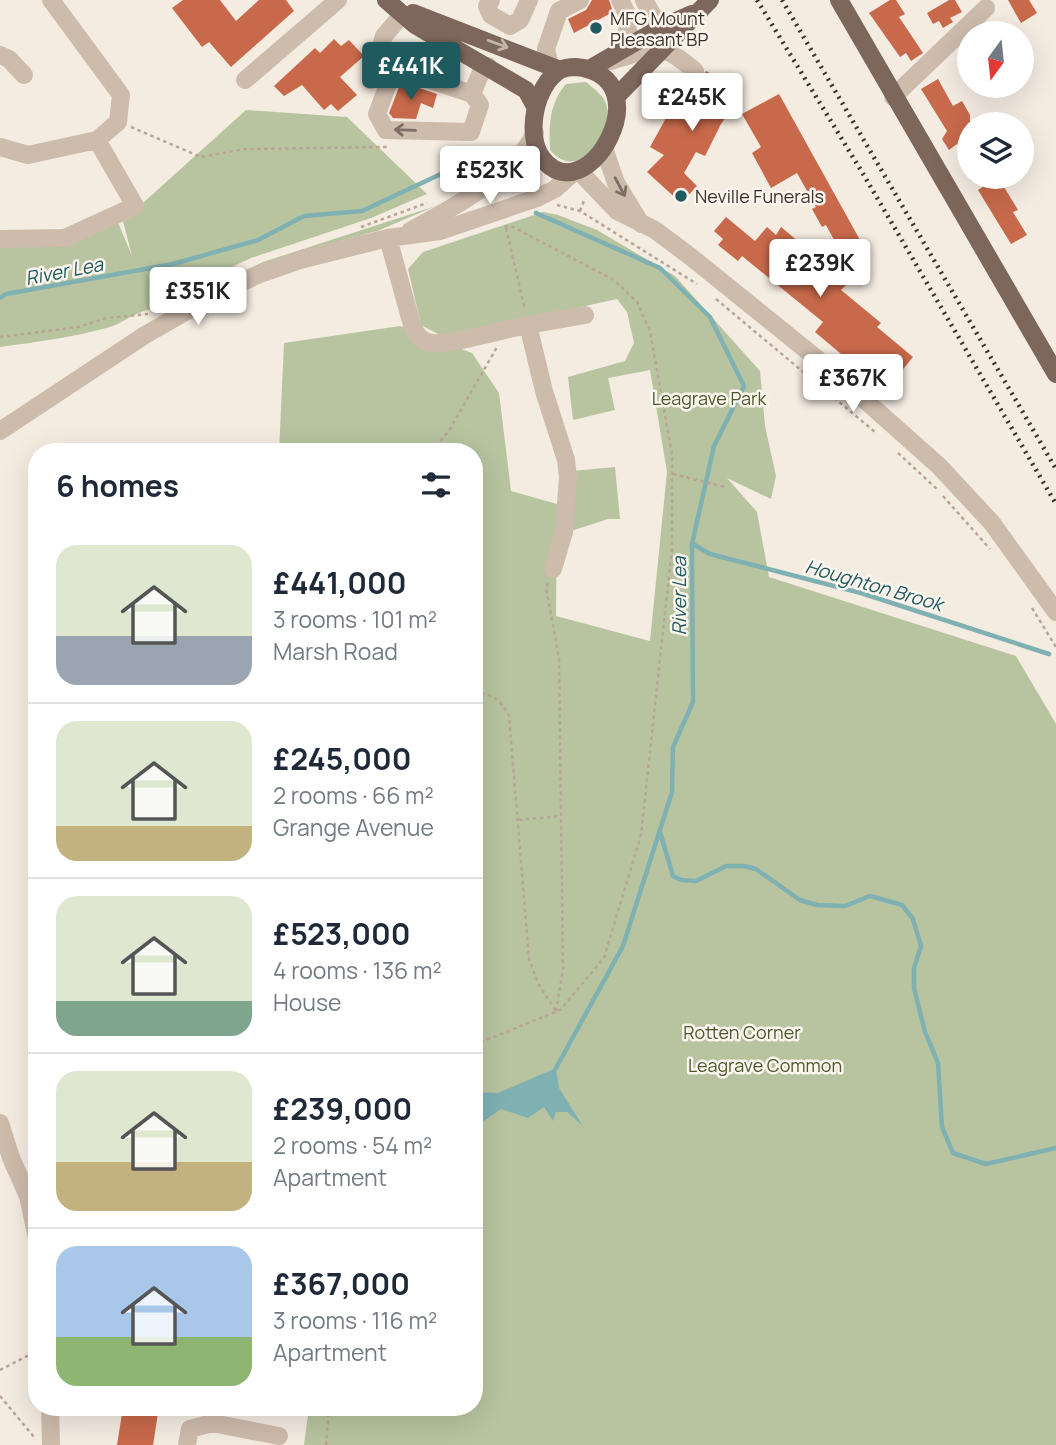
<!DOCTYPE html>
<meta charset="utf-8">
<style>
:root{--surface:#fff;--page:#f6f6f7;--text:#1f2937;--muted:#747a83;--line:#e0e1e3;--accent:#1f5a5e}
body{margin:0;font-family:Manrope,sans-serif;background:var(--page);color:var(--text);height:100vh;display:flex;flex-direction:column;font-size:26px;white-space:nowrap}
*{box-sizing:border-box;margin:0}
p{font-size:23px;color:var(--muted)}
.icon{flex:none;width:38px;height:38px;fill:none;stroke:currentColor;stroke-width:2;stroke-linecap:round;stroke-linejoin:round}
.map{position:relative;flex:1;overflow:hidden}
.panel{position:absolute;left:28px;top:443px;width:455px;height:973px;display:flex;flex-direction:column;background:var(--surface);border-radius:28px;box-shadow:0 7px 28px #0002}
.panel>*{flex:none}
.needle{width:46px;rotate:195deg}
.controls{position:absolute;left:957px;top:21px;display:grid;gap:14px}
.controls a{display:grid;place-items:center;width:77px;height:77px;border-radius:50%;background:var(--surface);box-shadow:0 7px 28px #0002;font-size:35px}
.price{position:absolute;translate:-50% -60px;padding:0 16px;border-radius:7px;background:#fff;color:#222;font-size:23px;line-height:46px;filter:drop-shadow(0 2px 4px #0008)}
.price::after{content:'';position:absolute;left:50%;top:42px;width:21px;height:16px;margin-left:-10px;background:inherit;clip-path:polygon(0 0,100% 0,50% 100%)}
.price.selected{background:var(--accent);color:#fff}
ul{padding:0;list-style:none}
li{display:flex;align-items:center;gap:21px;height:175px;padding:0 28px}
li+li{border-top:2px solid var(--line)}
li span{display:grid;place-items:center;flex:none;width:196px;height:140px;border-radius:21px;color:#555}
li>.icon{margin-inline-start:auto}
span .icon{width:84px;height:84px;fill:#fffc;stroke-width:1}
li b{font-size:30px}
h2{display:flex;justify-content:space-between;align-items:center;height:84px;padding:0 28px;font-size:30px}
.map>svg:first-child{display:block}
</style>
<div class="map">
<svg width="1056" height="1445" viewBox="0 0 1056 1445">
<rect width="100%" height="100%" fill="#f4ebe1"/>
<path fill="#b8c4a0" d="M586,82C594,89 605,96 607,107C614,138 578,183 550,150C549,125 549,104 566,84Z
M246,110L347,117L427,194L371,218L251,258L210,277L156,309C138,309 126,322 110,327C74,337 37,342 0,347V244L117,220L132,256L123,221Z
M480,149L485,153L460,177L448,174V169L456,167L454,159Z
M436,206L377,231L340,241L160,317L214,285L263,262Z
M543,212L558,215L597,230L675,276L760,371L765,426L776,476L771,499L727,478L757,512L769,577L1016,656L1056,724V1445H304L309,1407H474V452H279L284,343L400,326L472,353L499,393L511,491L557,504L556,616L650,641L667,472L650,370L608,378L615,410L573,420L568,377L625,361L634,343L627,312L617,299L444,337L421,325L408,269L423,252Z
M615,467L620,519H608L571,531L573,471Z"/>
<path fill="#7fb0b2" d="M556,1068L559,1088L583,1126L567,1112H556L553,1121L544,1107L528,1118L501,1109L474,1128V1092L498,1093Z"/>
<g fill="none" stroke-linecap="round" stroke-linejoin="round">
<path stroke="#7fb0b2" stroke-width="4.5" d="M536,213L660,268L710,317L744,386L714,446L692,544L693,702L673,747L672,792L623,946L556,1068
M0,298L6,294L173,264L258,240L304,216L362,211L443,173L449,177
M693,544L710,554L861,593L1049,654
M660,832L673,876L681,880L696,881L726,866H744L756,869L800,900L817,905L845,906L870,896L902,905L913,919L921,946L914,968V988L925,1032L938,1063L942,1127L953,1153L986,1164L1056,1148"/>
</g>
<path fill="#c8694b" d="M183,0H220L236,21L259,0H286L294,11L231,67L209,42L202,47L172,8Z
M592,0H609L613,12L574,33L568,19L586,10Z
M890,0H896L905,14L899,17L923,53L911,61L906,53L900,57L869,13Z
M949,0H955L962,12L950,18L953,22L943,28L939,21L933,24L927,13Z
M1008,0H1029L1037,13L1021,23Z
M334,39L341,46L349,40L364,56L340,77L357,95L338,111L331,104L324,110L302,85L284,96L274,86L315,48L320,53Z
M706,71L717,77L719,73L737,83L733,91L741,95L719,127L720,126L705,156L696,152L684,173L697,186L681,203L647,172L664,155L650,147L671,109L681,115Z
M938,79L953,106L962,101L970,115V164L957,144L949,150L942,139L947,131L921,89Z
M401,82L437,94L433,108L421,103L416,119L393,118L389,113Z
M779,94L865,249L845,260L826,225L822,227L812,209L816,207L797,173L771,188L752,153L761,147L742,114Z
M978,177H998L1018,210L1013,212L1027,235L1011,244L978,190L984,186Z
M726,217L755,241L767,227L776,235L781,227L840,276L847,284L841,290L881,323L877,327L913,357L885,391L815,332L823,322L742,256L738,261L718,245L723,239L714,231Z
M123,1407H159L153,1445H117Z"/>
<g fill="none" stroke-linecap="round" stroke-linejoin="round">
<path stroke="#b9a596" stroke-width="2.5" stroke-dasharray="3.5 3.5" stroke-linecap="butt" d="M131,127L201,157L245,149L387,147
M557,205L580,211L697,284
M580,211L585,198
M361,227L427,203
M506,228L525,310
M716,299L875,432
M0,337L78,327L107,318L148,314
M432,452L450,429L497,347
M898,453L939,491
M673,474L725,487
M943,496L990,549
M548,583L546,587L559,658L563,970L556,1011
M1032,608L1056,647
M474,693C492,694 501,699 509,716L529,959L539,985L556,1011
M519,820L561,816
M474,1045L560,1010L604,958L641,835L672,548V455L650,331L637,302L614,280L511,226L502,227
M0,1370L31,1354
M0,1396L34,1437
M326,1445L329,1407"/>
<path stroke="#cdbbac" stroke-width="18" d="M491,0L487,6L491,15L510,26L520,20L529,0
M620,0L629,18L627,31L636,43
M644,0L660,28
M0,55L9,59L24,75
M610,61C654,49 657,38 695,71
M550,66L546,49L559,11L580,0
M245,80L338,0
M371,80L384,36L402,15
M472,94L394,68L377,114L386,130L471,132L480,105L472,94L481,72L488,66
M893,97L986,8
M0,147L28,155L97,140L118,122L121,95L51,0
M604,148L616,183L641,224
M579,171L617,211L655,230L691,257L831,370L939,466L992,523L1056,612
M410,231C451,209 514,176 535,133
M388,238L412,325C416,333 419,339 427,342C444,348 507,328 528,325L544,391L566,460L568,477L564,532L553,569
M0,239L65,238L135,206L97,140
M528,325L585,315
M0,431L145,335L220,292L260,274L300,260L388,238L440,231L537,198L555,189L574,172
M0,1123L11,1158L28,1196L37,1239
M50,1407L51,1445
M187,1445L190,1429L212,1423L279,1436"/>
<path stroke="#7d675c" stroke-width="18" d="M386,0L415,25L526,90L536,108
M839,0L1056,374
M413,13L560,70
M576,67C666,76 586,217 542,158C525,135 535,85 560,70C564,68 571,67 576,67Z
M591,68L660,28L692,14
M616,97L710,0"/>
<path stroke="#3b302b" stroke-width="4.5" stroke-dasharray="2 5" stroke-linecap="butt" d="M757,0L862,172L1056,504
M782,0L1056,469"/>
</g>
<defs><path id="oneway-shaft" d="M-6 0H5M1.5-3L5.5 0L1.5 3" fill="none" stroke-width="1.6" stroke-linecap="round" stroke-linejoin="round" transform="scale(1.75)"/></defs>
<use stroke="#c2b5ac" href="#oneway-shaft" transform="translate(498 44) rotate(20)"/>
<g stroke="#7d6f65">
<use href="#oneway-shaft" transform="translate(405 130) rotate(-178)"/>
<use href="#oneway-shaft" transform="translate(620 187) rotate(62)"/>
</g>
<g fill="#1f5a5e" stroke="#fbf5ee" stroke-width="2.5">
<circle cx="596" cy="28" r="7"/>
<circle cx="681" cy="196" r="7"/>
</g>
<g text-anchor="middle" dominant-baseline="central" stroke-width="5" stroke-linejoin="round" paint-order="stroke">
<g font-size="18" fill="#3b302b" stroke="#fbf5ee" text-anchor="start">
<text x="610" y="18">MFG Mount<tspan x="610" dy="21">Pleasant BP</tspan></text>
<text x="695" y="196">Neville Funerals</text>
</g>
<g font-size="18" fill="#4a5a2e" stroke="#fbf5ee">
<text x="709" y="398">Leagrave Park</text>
<text x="742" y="1032">Rotten Corner</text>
<text x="765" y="1065">Leagrave Common</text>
</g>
<g font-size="19" font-style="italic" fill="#1f5a5e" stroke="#fbf5ee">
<text transform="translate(64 271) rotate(-11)">River Lea</text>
<text transform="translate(874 585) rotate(16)">Houghton Brook</text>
<text transform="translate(679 596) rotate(-90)">River Lea</text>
</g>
</g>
</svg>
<div class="controls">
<a><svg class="needle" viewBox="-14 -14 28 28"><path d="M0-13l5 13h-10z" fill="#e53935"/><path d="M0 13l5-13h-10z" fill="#747a83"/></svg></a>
<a><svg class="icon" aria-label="layers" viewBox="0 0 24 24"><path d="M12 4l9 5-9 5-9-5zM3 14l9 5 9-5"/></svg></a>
</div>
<b class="price selected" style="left:411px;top:102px">£441K</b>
<b class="price" style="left:692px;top:133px">£245K</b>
<b class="price" style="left:490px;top:206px">£523K</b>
<b class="price" style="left:820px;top:299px">£239K</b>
<b class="price" style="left:198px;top:327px">£351K</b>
<b class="price" style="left:853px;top:414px">£367K</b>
<section class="panel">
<h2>6 homes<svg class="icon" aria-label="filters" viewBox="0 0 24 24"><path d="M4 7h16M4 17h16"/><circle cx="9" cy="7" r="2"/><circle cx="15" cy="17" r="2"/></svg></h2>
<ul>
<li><span style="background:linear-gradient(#dfe7d0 65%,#9aa5b1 0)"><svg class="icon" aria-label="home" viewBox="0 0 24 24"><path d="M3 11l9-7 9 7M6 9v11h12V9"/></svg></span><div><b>£441,000</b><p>3 rooms · 101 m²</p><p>Marsh Road</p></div></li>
<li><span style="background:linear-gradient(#dfe7d0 75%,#c2b280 0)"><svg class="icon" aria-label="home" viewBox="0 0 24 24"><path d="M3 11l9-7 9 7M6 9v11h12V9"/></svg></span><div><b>£245,000</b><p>2 rooms · 66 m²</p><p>Grange Avenue</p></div></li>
<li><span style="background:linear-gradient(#dfe7d0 75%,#7fa58c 0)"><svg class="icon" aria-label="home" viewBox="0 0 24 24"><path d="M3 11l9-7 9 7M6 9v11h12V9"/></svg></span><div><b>£523,000</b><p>4 rooms · 136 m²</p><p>House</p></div></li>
<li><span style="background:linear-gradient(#dfe7d0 65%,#c2b280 0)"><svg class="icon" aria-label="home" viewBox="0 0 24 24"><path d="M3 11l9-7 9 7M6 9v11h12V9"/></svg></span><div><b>£239,000</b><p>2 rooms · 54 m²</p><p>Apartment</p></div></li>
<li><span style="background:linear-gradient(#a9c7e8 65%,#8fb573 0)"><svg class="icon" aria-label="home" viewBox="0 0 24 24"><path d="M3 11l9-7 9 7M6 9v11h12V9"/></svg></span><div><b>£367,000</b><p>3 rooms · 116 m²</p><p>Apartment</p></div></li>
</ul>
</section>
</div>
